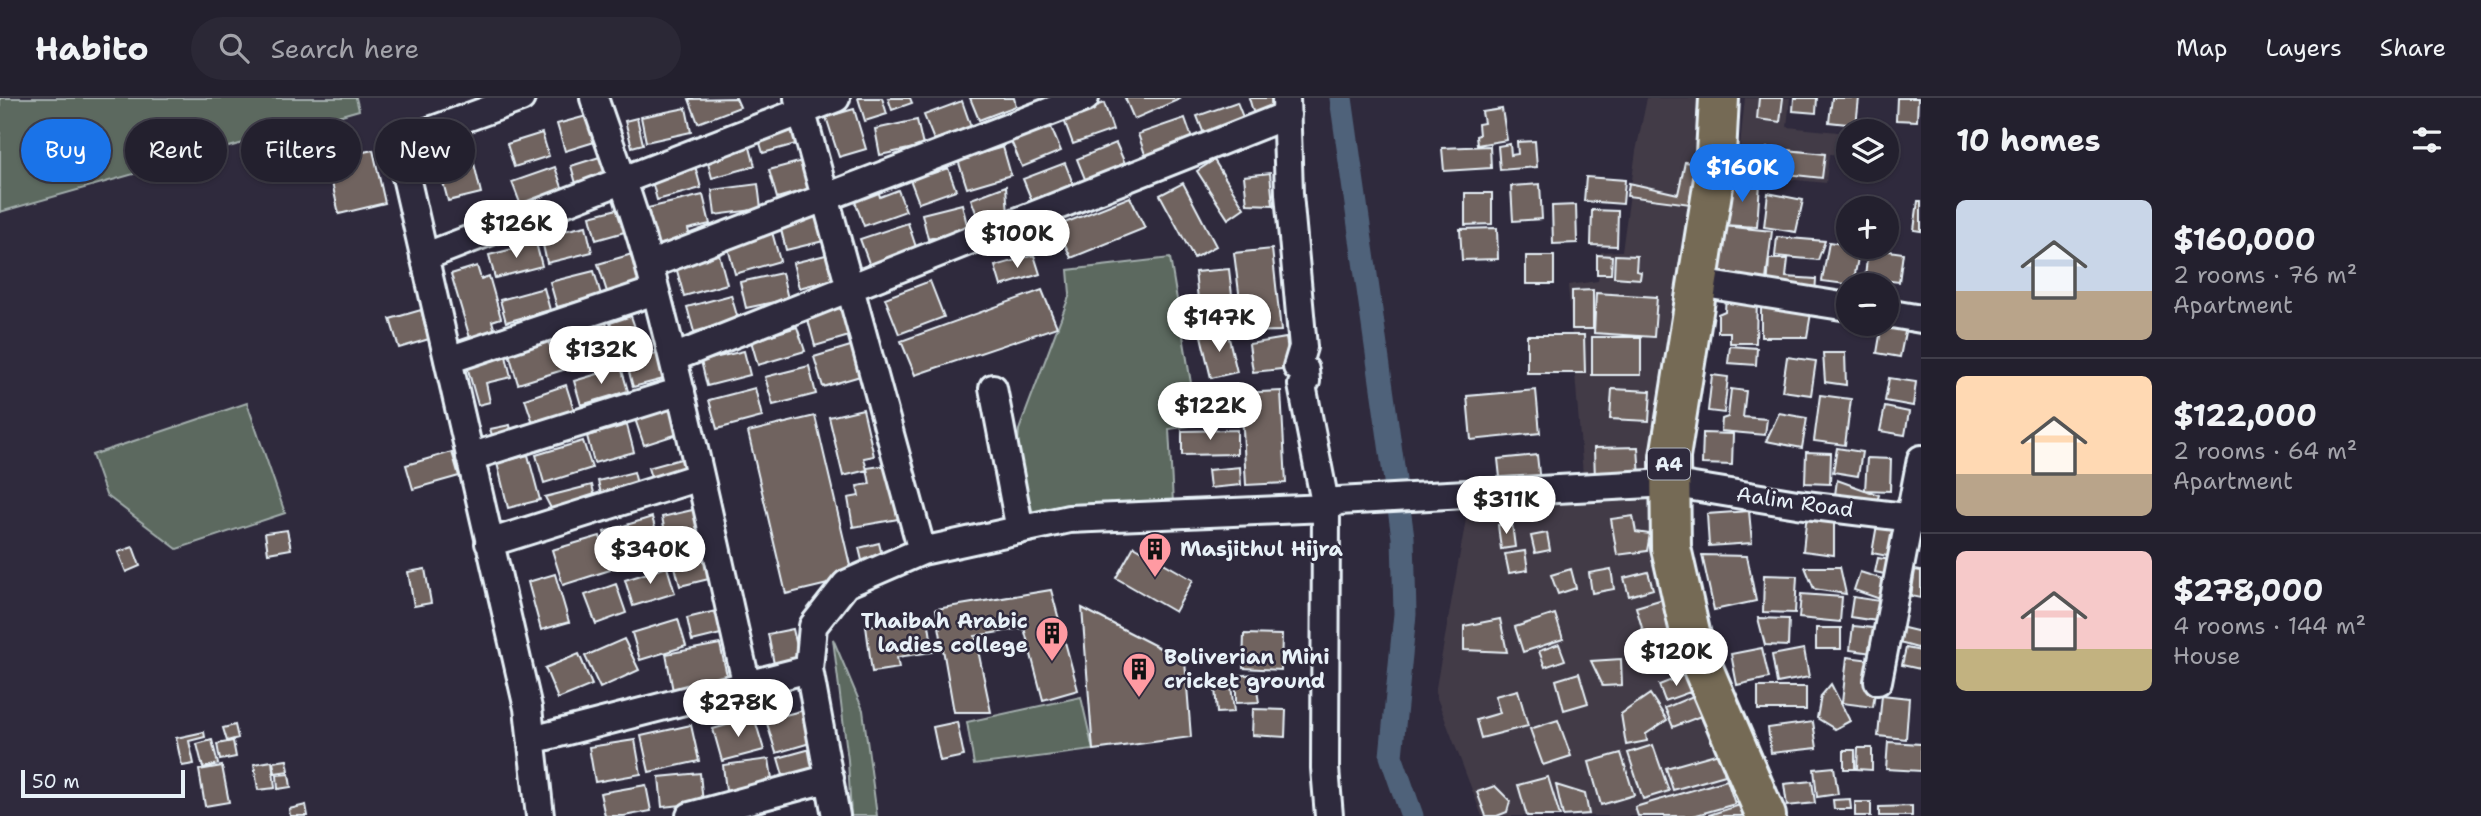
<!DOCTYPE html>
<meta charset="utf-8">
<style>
:root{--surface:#23202e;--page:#2b2836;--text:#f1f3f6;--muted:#a3a3aa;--line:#403e4a;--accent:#1a73e8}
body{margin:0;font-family:"Shantell Sans",sans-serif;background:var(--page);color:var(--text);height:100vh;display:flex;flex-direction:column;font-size:26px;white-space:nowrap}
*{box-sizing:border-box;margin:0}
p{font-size:23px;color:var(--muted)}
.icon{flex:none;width:38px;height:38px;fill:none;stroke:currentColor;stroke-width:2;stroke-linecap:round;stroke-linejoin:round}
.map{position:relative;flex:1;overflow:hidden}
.drawer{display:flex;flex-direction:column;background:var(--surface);width:560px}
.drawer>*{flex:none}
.top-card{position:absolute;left:21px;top:21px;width:665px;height:63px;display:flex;gap:14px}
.buttons{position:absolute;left:1836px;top:21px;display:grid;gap:14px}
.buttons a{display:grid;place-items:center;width:63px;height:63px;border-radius:50%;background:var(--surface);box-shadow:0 2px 5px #0004,0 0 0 2px var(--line);font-size:35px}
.scale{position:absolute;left:21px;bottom:18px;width:164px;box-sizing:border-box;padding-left:7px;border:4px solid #e8f1f8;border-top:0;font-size:19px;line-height:24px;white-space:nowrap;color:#e8f1f8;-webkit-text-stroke:5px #2f2a3d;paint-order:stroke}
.price{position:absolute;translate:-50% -60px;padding:0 16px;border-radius:24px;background:#fff;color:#222;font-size:23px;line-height:46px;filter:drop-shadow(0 2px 4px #0008)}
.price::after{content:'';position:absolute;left:50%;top:42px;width:21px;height:16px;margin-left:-10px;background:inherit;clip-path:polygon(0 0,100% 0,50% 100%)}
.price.selected{background:var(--accent);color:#fff}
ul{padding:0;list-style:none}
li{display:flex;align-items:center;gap:21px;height:175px;padding:0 35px}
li+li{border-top:2px solid var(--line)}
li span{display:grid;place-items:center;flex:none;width:196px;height:140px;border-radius:10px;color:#555}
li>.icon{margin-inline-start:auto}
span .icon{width:84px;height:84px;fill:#fffc;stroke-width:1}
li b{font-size:30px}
h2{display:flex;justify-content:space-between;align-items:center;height:84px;padding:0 35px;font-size:30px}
.tag{padding:0 24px;border-radius:32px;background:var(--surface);box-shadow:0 2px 5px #0004,0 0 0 2px var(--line);font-size:24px;line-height:63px}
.tag.selected{background:var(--accent);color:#fff}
header{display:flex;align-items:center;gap:42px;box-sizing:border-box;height:98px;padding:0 35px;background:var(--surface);border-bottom:2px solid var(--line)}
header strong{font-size:33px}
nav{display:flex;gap:38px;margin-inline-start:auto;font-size:24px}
.search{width:490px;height:63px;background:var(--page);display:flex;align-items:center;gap:18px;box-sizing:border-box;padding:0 24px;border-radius:38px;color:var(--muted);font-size:26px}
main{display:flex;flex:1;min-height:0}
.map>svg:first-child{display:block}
</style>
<header>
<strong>Habito</strong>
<div class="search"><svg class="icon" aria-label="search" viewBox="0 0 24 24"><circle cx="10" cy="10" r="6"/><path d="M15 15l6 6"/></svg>Search here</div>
<nav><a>Map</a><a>Layers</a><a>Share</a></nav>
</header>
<main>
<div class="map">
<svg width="1921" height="718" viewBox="0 0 1921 718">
<rect width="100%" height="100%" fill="#2f2a3d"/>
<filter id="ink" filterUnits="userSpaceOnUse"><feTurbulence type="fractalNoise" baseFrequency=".0143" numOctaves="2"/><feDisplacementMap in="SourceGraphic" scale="14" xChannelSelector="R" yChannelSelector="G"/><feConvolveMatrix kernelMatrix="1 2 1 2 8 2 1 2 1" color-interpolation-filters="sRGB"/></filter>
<g filter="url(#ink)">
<path fill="#423b47" d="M1647,0H1710L1656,379L1584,390L1568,187L1598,183L1601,154L1622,153L1636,53Z
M1745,0H1790L1787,29L1848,35V57L1829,56L1826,85L1737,76Z
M1659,397L1755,718H1482L1435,595L1468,410Z"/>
<path fill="#5b695f" stroke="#a2adac" stroke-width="2" d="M0,0H356L359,12L0,114Z
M1170,160L1198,327L1169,331L1173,405L1033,415L1017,358L1019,332L1070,196L1068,172Z
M247,305L285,415L177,451L106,397L92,357Z
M833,541L863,612L877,718H851L848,662Z
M1081,599L1093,652L974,667L967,624Z"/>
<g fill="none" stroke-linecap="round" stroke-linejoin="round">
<path stroke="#4f627a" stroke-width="23" d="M1341,0L1403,439L1405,516L1391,658L1412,718"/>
</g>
<path fill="#70635f" stroke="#e8f1f8" stroke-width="2" d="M736,0L740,9L698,25L689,1Z
M858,0H882L887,16L865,23Z
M888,0H910L912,5L892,12Z
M970,0H1014L1016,8L979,22Z
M1125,0H1179L1180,1L1134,21Z
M1249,0H1277L1280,12L1255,20Z
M1759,0H1783L1780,24L1757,21Z
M1794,0H1817L1816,15L1793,13Z
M1832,0H1859L1856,27L1829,24Z
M1897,0H1918L1917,23L1896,22Z
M962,3L971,29L934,42L924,17Z
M1237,4L1246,27L1206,41L1197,18Z
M1104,5L1113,32L1073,46L1063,19Z
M686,10L691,34L646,44L641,19Z
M854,11L866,51L839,59L826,19Z
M1502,11L1507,42L1477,47L1476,38L1479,37L1478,26L1484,25L1482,14Z
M594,16L601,42L565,53L557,26Z
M637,20L643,46L632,49L625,23Z
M1185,20L1194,46L1147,62L1138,36Z
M917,22L923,48L880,57L875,31Z
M1050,27L1061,53L1022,69L1011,43Z
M799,29L803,44L763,55L756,32Z
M542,35L549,58L514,69L507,46Z
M748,42L755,68L712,80L705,54Z
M1535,43L1537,69L1500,72L1498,48L1510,46L1511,57L1518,56L1517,44Z
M1116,45L1127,70L1087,86L1077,61Z
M1490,48L1491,70L1444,73L1442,50Z
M1003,49L1011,77L967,90L958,62Z
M1767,50L1825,56L1822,80L1758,73Z
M373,52L385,105L339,116L327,62Z
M609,56L616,76L577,89L571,68Z
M472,57L481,95L448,103L438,65Z
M810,61L818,88L777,100L769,72Z
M1214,62L1244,110L1228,121L1197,73Z
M694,64L701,90L657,102L650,76Z
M1685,64L1696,66L1690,106L1627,98L1629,85L1678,96Z
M1065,65L1075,91L1034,108L1023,81Z
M930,68L931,76L948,70L956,92L919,105L908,76Z
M555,69L564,95L522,110L512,84Z
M1270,75L1273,107L1247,106L1244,78Z
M1586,79L1625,82L1623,106L1584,103Z
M1727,83L1760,85L1757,129L1723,127Z
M1183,85L1216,148L1194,160L1160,97Z
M758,86L761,111L715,117L712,92Z
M876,86L880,99L898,92L906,113L864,128L854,101Z
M1540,86L1542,121L1513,123L1511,88Z
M1006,88L1008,117L981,128L971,101Z
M1465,95H1492V126L1465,127Z
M1768,95L1803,102L1796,134L1764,129Z
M703,97L710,126L688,131L690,139L657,147L648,110Z
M1130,99L1145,130L1071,160L1057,128Z
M1918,103H1921V133L1914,132Z
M962,106L968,131L928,141L922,116Z
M1576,107L1577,145L1553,146L1552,108Z
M629,108L635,131L596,142L590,118Z
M814,111L817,121L826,118L832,141L786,152L780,127Z
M1592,112L1618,113L1617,148L1591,147Z
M908,125L917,152L870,168L860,141Z
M586,128L592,154L547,165L541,138Z
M1723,128L1772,133L1765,190L1717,184Z
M1497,130L1498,161L1462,162L1460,131Z
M772,134L780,163L735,176L727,146Z
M1777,139L1825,143L1818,162L1775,158Z
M1829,144L1848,147V149H1860L1853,187L1822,183Z
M536,145L542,168L495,180L489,157Z
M1868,150L1903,155L1899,184L1865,180Z
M1272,151L1281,233L1244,234L1234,155Z
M639,154L647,182L607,194L598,166Z
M834,155L841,179L799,190L793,165Z
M719,156L727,186L684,198L676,169Z
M1034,157L1040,176L1001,188L995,168Z
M1597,157L1612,158L1611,176H1597Z
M1615,157L1637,158L1636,173L1641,174L1640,181L1614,179Z
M1526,158H1554V186H1526Z
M1769,161H1788L1786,179L1816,181L1815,196L1767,194Z
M477,168L481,181L489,178L501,220L492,223L495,233L470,240L451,176Z
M1229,171L1235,224L1201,228L1195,174Z
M594,173L601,197L557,209L550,184Z
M782,175L788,201L746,210L740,184Z
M930,183L944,219L899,236L885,200Z
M544,190L550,212L506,224L500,202Z
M1042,192L1057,229L915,277L901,243Z
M1593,192V231H1572V193Z
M1596,195L1657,199L1654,239L1594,235Z
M1726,196H1757L1756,245H1730V234H1718V216L1725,213Z
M731,197L738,221L694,234L687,209Z
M847,206L856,236L815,248L807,218Z
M1761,206L1812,209L1807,239H1761Z
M421,212L429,241L399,250L390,221Z
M631,218L639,241L619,248L610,225Z
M604,219L608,231L582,238L578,226Z
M1882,226L1906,229L1900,259L1877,255Z
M797,229L805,253L758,267L751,243Z
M1227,232L1237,274L1211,280L1201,238Z
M606,234L613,256L571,270L564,247Z
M1527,237H1584L1585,275H1527Z
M1592,239H1641V277H1592Z
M1286,240L1291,270L1253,274L1249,246Z
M548,241L552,255L560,253L566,271L518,286L508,252Z
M857,246L867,276L823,289L814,259Z
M1730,248L1757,250L1756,267L1728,265Z
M744,253L750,277L707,288L701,263Z
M664,254L671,279L633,289L626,263Z
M1823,255H1845L1846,287L1825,284Z
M506,258L511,279L486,285L490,304L478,307L467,268Z
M1787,259L1816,263L1811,297L1782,293Z
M809,268L816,296L773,307L765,279Z
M621,269L628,293L581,307L574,283Z
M1712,277L1728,279L1724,315L1708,313Z
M1889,280L1916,284L1913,308L1885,303Z
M566,287L574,312L533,325L525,301Z
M755,290L762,319L717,331L709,302Z
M1612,291L1651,293L1649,323L1610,321Z
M1731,291L1746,293L1743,319L1767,321L1765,337L1721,333L1722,321L1728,319Z
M1536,292L1540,335L1471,342L1467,298Z
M1281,293L1286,385L1246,387L1241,295Z
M1820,297L1851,301L1845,347L1814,343Z
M675,304L684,334L644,347L634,318Z
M1885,309L1909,314L1905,337L1880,333Z
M863,311L874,358L864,360L867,372L843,378L829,319Z
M1779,315L1807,320L1802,350L1766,343Z
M815,318L853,480L786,496L748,334Z
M510,327L512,338L494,343L490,331Z
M627,327L634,354L594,365L587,338Z
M1237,332V356L1182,357V333Z
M1703,335L1733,336L1732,367L1702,366Z
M583,343L592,370L544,385L536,357Z
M1638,349L1640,380L1595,382L1594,350Z
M1837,350L1862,354L1858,378L1833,374Z
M452,354L459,378L413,391L406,367Z
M1806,354L1831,355L1830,386L1805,385Z
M528,357L540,402L508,410L497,365Z
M1537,357L1540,385L1501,389L1498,361Z
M688,359L694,377L654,389L648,370Z
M1867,360L1891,361L1890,393L1865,392Z
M895,366L904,420L853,429L848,400L859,398L857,388L870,386L867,370Z
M1240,369L1241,387L1210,390L1208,372Z
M634,374L639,394L603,404L598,383Z
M1837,382L1879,397L1875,408L1834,404Z
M592,387L597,407L555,418L545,399Z
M701,410L708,440L668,449L662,419Z
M1749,413L1752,445L1709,448L1707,416Z
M1807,415L1834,418V457L1803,453Z
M1633,418L1636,434L1650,436L1647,453L1617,457L1611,421Z
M652,419L661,451L613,465L604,434Z
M1878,421L1904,426L1898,460L1872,455Z
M1512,426L1515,449L1501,451L1498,427Z
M287,432L291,451L268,455L265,435Z
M1547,435L1550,452L1535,455L1531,438Z
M600,438L610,472L563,487L552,452Z
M879,445L884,466L864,471L859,450Z
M1134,448L1193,482L1175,514L1116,480Z
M133,449L140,468L126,474L118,454Z
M710,451L717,479L680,488L673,461Z
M1525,453L1528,472L1509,475L1505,456Z
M1702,457L1747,458L1756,503L1714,512Z
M1878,460L1897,463L1894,478L1875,474Z
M667,469L675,495L633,508L625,482Z
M1805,469H1840L1846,496L1814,491Z
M425,471L431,505L414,508L408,474Z
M1571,471L1576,490L1558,496L1551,477Z
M1611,471L1614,491L1592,495L1589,475Z
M1915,472L1921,473V500L1911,498Z
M1648,474L1653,491L1629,498L1624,480Z
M1860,474L1892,484L1886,503L1854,492Z
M555,476L569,524L541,532L528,484Z
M1764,477L1797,478L1795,515L1763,514Z
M616,486L626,515L596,526L585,497Z
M1051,492L1078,592L1043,602L1024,530L975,538L991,614H954L936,511Z
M1801,496L1842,499L1840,524L1799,520Z
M1853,499L1880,503L1877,523L1850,519Z
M1663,501L1682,567L1655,575L1636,509Z
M1082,510L1185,563L1191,639L1093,652Z
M724,511L729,534L692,543L687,520Z
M1555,516L1563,541L1523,554L1515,529Z
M928,520L933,554L897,559L899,570L872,574L866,528Z
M1758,520L1789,521L1788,548L1765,547Z
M678,521L686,548L640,562L632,535Z
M1500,521L1507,554L1464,552V528Z
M1853,528L1883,531L1880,556L1850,552Z
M1900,529L1921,534V551L1896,544Z
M1816,530H1841V551H1816Z
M793,531L801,566L775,571L768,536Z
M1244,536L1282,537L1281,572L1243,570Z
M624,541L639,572L600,590L585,558Z
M720,546L728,582L673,593L666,556Z
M1559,546L1565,562L1545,569L1539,553Z
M1762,550L1769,580L1737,587L1731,556Z
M1906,550L1921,553L1920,571L1902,567Z
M1804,551L1809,579L1777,585L1772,557Z
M579,556L592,587L558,601L545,570Z
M1847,559L1879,563L1873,609L1842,605Z
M1621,561L1622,587L1603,588L1591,563Z
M1579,575L1588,605L1564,612L1556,582Z
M1254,576L1259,604L1236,605V578Z
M1687,576L1693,593L1665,603L1659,587Z
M1831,586L1850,623L1835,631L1817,620L1821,598Z
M1231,587L1234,614L1217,615L1215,589Z
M1758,589H1806V612H1758Z
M1518,592L1528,628L1481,640L1476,622L1500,615L1495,598Z
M1650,596L1667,622L1646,636L1647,643L1626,647L1621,616Z
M1882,597L1909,600L1906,641L1878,638Z
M1693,598L1701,618L1673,629L1665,610Z
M808,611L817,643L776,655L766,622Z
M1253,611L1286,612L1285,639L1252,637Z
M754,619L764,652L722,663L713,631Z
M1558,622L1571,658L1543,667L1530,631Z
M957,624L964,658L940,663L933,629Z
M1813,624L1817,650L1771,655L1768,630Z
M235,627L238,640L227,643L223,630Z
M691,627L699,663L649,674L641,638Z
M204,634L205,639L189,643L194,666L182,668L176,640Z
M212,642L218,666L203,670L197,646Z
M635,642L641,676L595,684L589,649Z
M233,643L236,659L220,662L217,646Z
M1888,644L1921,646V673L1886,671Z
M1653,647L1669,693L1643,701L1628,655Z
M818,649L825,673L785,684L778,660Z
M1858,650H1872V672L1857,671Z
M1844,652H1855V671H1844Z
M1621,655L1634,697L1601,707L1589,664Z
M1719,655L1725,677L1673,692L1666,670Z
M769,661L773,687L726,693L723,667Z
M287,662L289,673L275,675L273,664Z
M272,663L275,690L258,692L254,666Z
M222,668L229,704L205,708L199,672Z
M1834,669L1838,696L1817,699L1814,671Z
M700,675L703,705L662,709L659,679Z
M289,676L291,689L278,691L277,677Z
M1548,679L1560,718H1527L1518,687Z
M1727,682L1735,706L1693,718H1638L1635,709Z
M1812,683L1815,705L1787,708L1784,686Z
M646,687L651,713L624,718H605L600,695Z
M1556,687L1585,696L1589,716L1563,718Z
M1495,688L1510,703L1507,714L1497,718H1486L1477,694Z
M1850,701L1851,711H1834L1833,702Z
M1855,704H1871V718H1855Z
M306,707L308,718H290L289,711Z
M1740,707L1743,718H1709V717Z
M1912,708V718H1879V709Z"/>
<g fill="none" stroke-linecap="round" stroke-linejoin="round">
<defs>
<path id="minor" d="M521,0L416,38L401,57L528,610L540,718
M594,0C613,56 634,110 649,167C686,306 715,447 747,588
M798,0L922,453
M1286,0L1289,96L1303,249L1297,269L1305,272L1306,283L1302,287L1326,410L1325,670L1329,718
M424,159L836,0
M649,167L1085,0
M1698,185L1848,209
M1886,215L1921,221
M673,260L1287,17
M448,262L655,193
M993,290L1020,432
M470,359L681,293
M489,445L699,379
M1878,583L1921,361
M532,642L809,571
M690,718L830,680
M836,718L809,571L813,528L846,486L922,453L1069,421L1326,410L1338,403L1669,385L1797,406L1921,421"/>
<path id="trunk" d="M1719,0L1715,75L1670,359L1671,450L1693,547L1766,718"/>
</defs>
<use href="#minor" stroke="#e8f1f8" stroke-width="32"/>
<use href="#trunk" stroke="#e8f1f8" stroke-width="44"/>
<use href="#minor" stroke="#2f2a3d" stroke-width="26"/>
<use href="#trunk" stroke="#756a55" stroke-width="38"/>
</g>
</g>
<defs>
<symbol id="building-pin" viewBox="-11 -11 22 30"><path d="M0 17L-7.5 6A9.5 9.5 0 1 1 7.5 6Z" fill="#ff9aa2" stroke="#2f2a3d"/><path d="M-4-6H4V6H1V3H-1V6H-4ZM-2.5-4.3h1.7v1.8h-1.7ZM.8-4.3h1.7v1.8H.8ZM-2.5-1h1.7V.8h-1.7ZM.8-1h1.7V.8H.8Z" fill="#111"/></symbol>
</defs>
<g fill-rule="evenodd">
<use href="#building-pin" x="1136" y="432" width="38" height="52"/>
<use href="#building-pin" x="1033" y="516" width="38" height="52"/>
<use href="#building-pin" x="1120" y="552" width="38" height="52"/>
</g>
<g text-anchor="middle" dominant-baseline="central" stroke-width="5" stroke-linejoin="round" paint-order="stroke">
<rect fill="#2f2a3d" stroke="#b0b5c0" stroke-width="2" x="1648" y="350.5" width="42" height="31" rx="5"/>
<g font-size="19" font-weight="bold" fill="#e8f1f8">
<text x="1669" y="366">A4</text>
</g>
<g font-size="21" fill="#e8f1f8" stroke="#2f2a3d">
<text transform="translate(1795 404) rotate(8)">Aalim Road</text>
</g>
<g font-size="21" font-weight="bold" fill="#e8f1f8" stroke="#2f2a3d" text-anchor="start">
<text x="1180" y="451">Masjithul Hijra</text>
<text x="1028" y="523" text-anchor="end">Thaibah Arabic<tspan x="1028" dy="24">ladies college</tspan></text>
<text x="1164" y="559">Boliverian Mini<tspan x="1164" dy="24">cricket ground</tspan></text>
</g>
</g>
</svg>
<div class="buttons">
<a><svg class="icon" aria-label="layers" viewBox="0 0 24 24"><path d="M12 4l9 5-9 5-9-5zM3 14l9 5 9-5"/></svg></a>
<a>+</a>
<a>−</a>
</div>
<div class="scale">50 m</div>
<b class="price selected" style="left:1742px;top:106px">$160K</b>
<b class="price" style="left:516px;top:162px">$126K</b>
<b class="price" style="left:1017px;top:172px">$100K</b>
<b class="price" style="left:1219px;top:256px">$147K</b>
<b class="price" style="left:601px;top:288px">$132K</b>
<b class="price" style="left:1210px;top:344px">$122K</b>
<b class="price" style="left:1506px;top:438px">$311K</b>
<b class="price" style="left:650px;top:488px">$340K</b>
<b class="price" style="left:1676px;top:590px">$120K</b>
<b class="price" style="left:738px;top:641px">$278K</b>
<div class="top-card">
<a class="tag selected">Buy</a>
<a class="tag">Rent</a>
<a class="tag">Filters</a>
<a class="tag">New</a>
</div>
</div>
<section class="drawer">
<h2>10 homes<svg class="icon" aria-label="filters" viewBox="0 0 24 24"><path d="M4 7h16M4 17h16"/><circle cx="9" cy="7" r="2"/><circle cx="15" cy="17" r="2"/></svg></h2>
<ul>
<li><span style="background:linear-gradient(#c9d6e8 65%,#b9a48a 0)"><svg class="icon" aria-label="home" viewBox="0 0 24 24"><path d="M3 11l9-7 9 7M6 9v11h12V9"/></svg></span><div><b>$160,000</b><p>2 rooms · 76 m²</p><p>Apartment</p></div></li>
<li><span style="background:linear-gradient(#ffd9b3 70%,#b9a48a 0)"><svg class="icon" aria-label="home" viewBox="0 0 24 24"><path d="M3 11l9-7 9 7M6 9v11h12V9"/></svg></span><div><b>$122,000</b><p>2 rooms · 64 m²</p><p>Apartment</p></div></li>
<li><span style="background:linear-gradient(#f6c9c9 70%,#c2b280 0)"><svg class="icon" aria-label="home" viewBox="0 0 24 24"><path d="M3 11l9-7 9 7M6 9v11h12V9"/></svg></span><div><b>$278,000</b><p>4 rooms · 144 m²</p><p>House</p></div></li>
</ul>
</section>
</main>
